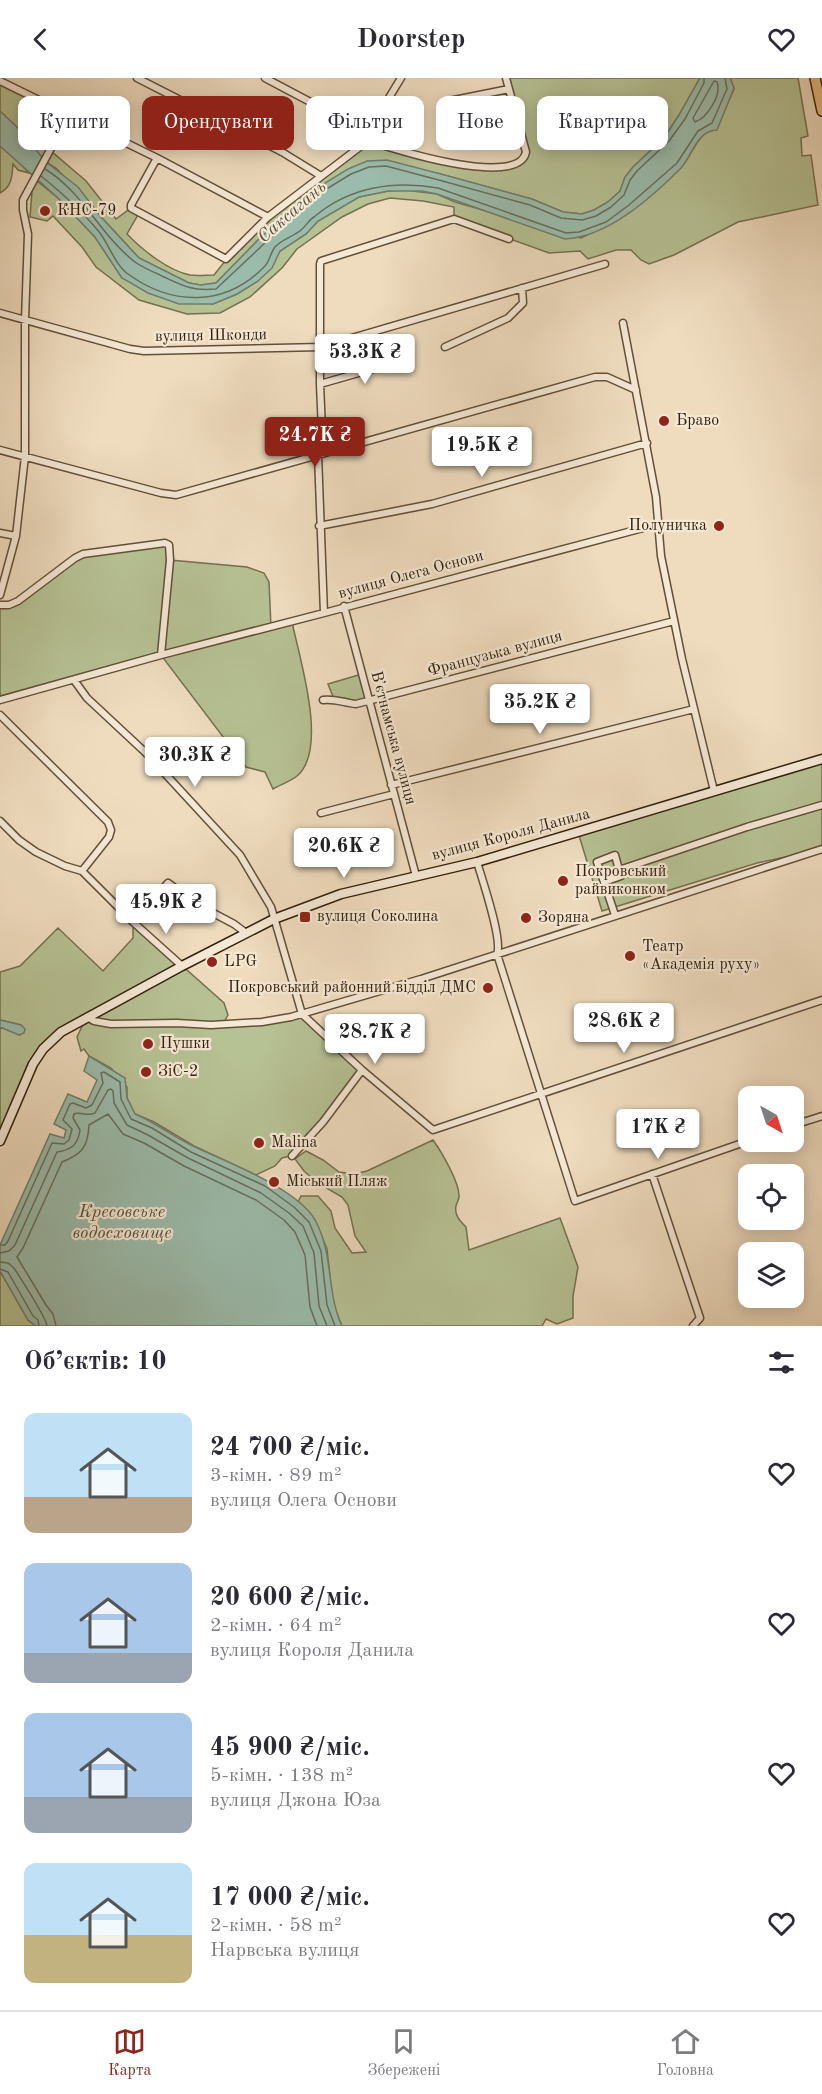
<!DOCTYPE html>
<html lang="uk">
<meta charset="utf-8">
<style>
:root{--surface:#fff;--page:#f2f2f3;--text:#2b2b33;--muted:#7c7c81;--line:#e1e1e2;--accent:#8f2418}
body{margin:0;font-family:"Old Standard TT",serif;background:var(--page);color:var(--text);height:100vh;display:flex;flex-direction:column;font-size:22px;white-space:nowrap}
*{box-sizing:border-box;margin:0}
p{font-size:20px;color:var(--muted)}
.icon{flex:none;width:33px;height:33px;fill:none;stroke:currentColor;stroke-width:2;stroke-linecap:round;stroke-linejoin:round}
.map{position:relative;height:1248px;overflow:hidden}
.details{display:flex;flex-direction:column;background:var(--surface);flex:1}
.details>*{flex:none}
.top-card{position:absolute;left:18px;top:18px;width:786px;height:54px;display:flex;gap:12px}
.needle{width:39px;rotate:141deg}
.fabs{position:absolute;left:738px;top:1008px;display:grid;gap:12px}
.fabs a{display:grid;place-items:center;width:66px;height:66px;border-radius:12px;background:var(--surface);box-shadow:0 3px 15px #0003;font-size:30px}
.price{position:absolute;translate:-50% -51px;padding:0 14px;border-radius:6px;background:#fff;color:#222;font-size:20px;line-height:39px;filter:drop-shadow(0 2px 3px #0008)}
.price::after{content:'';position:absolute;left:50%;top:36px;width:18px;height:14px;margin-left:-9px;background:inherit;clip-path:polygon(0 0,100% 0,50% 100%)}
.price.current{background:var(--accent);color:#fff}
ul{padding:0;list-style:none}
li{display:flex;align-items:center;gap:18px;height:150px;padding:0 24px}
li span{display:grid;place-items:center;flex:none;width:168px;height:120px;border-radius:12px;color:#555}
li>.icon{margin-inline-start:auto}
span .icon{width:72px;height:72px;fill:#fffc;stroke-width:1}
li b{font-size:26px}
h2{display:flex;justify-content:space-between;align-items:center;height:72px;padding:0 24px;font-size:26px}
.pill{padding:0 21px;border-radius:12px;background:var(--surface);box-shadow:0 3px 15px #0003;font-size:21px;line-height:54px}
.pill.current{background:var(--accent);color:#fff}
header{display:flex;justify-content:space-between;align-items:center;height:78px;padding:0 24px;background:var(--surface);font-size:27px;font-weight:800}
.menu{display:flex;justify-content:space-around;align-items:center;height:84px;border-top:2px solid var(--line);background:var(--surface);font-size:16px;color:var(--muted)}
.menu a{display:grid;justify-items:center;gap:3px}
.menu .current{color:var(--accent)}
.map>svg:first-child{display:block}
</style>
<header><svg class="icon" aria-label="back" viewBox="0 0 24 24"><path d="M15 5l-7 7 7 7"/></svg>Doorstep<svg class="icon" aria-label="heart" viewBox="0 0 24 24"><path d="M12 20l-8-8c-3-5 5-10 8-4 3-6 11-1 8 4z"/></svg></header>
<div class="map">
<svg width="822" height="1248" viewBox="0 0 822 1248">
<rect width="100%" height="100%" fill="#efdcbf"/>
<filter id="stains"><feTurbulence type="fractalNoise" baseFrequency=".00333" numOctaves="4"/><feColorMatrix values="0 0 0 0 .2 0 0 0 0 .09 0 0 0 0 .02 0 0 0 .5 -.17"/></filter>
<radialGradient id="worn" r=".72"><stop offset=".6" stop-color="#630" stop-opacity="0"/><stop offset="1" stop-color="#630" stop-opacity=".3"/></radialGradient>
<path fill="#b6c194" stroke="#757050" stroke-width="1.5" d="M506,0H700L679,37L664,60L633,89L625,99L620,113L608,124L594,132L582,136L563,134L532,121L437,95L284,139L259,161L216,205L201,207L189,205L139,180L57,91C34,77 20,52 0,33V3L69,37L50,72L86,103L116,141L131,130L139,135L127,156C142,172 169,193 190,197C198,198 207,197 214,197C255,143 313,103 366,61L459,87H516L525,79Z
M730,0H798L808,58L801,60L802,78L811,77L818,127L738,144L674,177L649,186L641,182L631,172H616L588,181L580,173L549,175L454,141V129L423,123L390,120L368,126L342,139L297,171L282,190L250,219L220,235L187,236L139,222L96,189L82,169L53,138L47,143L30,139L32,113L37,103L58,120L95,159L122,200L213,226L237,216L258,203L280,173L306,156L318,143L359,119L388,113L405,112L437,116L455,124L581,160C611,146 637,129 662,106C669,100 677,94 683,87C693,75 699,52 716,52L734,11Z
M0,68L14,79L29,95L18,92L13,86C12,98 12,109 0,115Z
M169,467L170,482L247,489L264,495L269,504L271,549L292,544C299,579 329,671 297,698C291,703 280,707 273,711L265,694L246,689L161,577L3,621L0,616V527H9L83,476Z
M362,596L369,622L356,626L334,621L328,606Z
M822,681V771L757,785L602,833L578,754Z
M133,844L224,925L228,937L223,946L302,936L362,992L323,1044L290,1078L282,1080L275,1088L256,1097L194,1068L154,1044L135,1036L127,1020V1009L111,990L89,978L84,971L81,973L77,959L86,940L43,972L0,1065V949L20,957L21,947L0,942V894L20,888L58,850L103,893L133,860Z
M433,1062C441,1073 460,1105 459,1119C459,1121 456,1127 456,1128C454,1137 460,1143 466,1149L469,1172L560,1140L578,1189L573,1218V1240L557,1246L546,1241L542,1248H342L333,1226L327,1171L315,1142L298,1124L301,1118H318L331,1133L335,1150L352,1175L366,1174L355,1158L348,1127L342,1119L316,1104L304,1093L295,1081L306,1073L323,1082L339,1094L354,1096L367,1093Z
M0,1193L28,1242L36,1248H0Z"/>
<path fill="#9bbcac" stroke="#727e6c" stroke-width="1.5" d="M700,0H730L734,10L717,52C697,52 692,78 681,90C652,119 608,159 565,161L437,116L422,113H388L359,119L318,143L306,156L280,173L272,190L258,203L237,216L213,226H179L148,215L122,200L95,159L58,120L0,68V33L16,48L46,84L78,109L101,139L139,180L189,205L201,207L216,205L259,161L312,113L348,91L367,83L387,82L437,95L532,121L563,134L582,136L594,132L608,124L620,113L625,99L633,89L664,60L679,37Z
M0,942L21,947L25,951L24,955L19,957L0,949Z
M89,978L125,1000L127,1020L135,1036C156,1045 174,1059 195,1069C227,1084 298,1111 315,1142C334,1176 326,1214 342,1248H36L28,1242L0,1193V1167L50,1056L64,1060L66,1052L54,1046L68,1016L87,1024L97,1002L84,993Z"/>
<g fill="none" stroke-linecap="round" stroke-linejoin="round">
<path stroke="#686e5c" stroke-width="1.5" d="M714,3L717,4C722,17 707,40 695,44L693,40Z
M45,91C83,114 100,157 135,184C143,190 154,194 164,199C185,209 193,213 216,211L315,118L351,96L369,89L386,88L435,101L530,127L561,140L582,142L596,138L611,129L624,117L630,102L637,93L669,63L685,41L704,5V0
M41,98C62,115 83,134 100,155C109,167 116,188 128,196C172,228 225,229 264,189C270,184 270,175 275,169C281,162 294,158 301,152C306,148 309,142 314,139C349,109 394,102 438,110L566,155L579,154L606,144L629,127L677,85L698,53L712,45L727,11L725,0
M0,1167H5L8,1163L52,1065L64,1066L69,1062L72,1051L63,1042L70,1026L73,1025L86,1030L92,1027L103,1005L101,995L104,994L120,1004L121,1021L131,1041L152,1050L191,1074L265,1108L294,1129L309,1144L321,1173L327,1227L335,1248
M0,1175L9,1173L15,1167L57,1074C70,1072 78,1068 80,1052L73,1040L74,1036C80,1033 87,1039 95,1035L108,1012L111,1011L113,1013L114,1025L127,1047L148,1057L188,1080L261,1115L289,1135L303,1148L314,1175L319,1228L327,1248
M0,1184L8,1185L14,1190C21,1201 46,1239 47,1248
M0,1191L8,1194L33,1238L38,1242L39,1248
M56,1248L53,1236L46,1227L17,1179L23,1170L62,1084C82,1076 88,1069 89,1047L108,1036L123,1056L144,1065L184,1088L256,1122L284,1142L295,1154L305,1177L310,1229L317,1248"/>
<defs>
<path id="street" d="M137,0L282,74L321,98
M265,0L367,54
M0,3L157,80L268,139
M449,23L509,11
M367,56L401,0
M157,80L131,127V130L226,181L268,139L361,68L366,61C390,71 519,111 526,74L506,0
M0,235L130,271L144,273L321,269L605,186
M623,245L656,419L661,478L682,581L714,713
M445,269L508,240L523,225L522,210
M320,306L404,282
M0,372L161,415L176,417L595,299H607L636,312
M323,375L320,306V186L321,183L454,141L509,161
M318,377L324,535L658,446
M319,448L432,426L647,365
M0,455L16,458
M0,517L16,458L25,378V242L28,156L23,132V122L69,37
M0,527H9L18,523L75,480L83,476L165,465L169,467L170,482L161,577
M344,528L416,798
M74,602L87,620L146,675L240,777L271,829L302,936L362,992L433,1052L822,922
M0,622L161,577L324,535
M323,622C334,620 344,625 356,626L674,543
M0,637L108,744L111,752L109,759L82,793
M391,707L694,631
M321,735L394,716
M0,743L19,762L36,774L65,788L82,793L133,844L182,888
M477,784C482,801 503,862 497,876L575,1123L748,1063
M604,804L597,784L615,777L619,792
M615,837L604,804L621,798L619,792L747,749L822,727
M133,844L168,805L198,827L234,846L246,855
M87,939L94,943L111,946L177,945L211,947L262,944L291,939L421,901L822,771
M794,1047L822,1038
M292,1078L323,1044L362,992
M652,1096L700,1240L693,1248"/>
<path id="secondary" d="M0,1063L33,986L43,971L61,954L182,888L274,841L341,816L477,784L822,681"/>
<path id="primary" d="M815,0L822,33"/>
</defs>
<use href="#street" stroke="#634f38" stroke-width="9"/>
<use href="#secondary" stroke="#34200b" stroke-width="11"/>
<use href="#primary" stroke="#34200b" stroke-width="12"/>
<use href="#street" stroke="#f5e8d5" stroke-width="6"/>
<use href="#secondary" stroke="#f5e8d5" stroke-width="8"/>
<use href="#primary" stroke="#e8be80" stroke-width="9"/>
</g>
<g fill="#8f2418" stroke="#f5e8d5" stroke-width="2">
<circle cx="45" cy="133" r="6"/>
<circle cx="664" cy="343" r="6"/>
<circle cx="719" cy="448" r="6"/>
<circle cx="563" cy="803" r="6"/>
<rect x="299" y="833" width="12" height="12" rx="3"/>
<circle cx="526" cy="840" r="6"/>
<circle cx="630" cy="878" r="6"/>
<circle cx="212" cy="884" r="6"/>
<circle cx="488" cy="910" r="6"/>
<circle cx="148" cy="966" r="6"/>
<circle cx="146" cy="994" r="6"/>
<circle cx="259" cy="1065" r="6"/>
<circle cx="274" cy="1104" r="6"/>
</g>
<g text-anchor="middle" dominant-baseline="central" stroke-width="4.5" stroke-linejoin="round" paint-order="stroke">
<g font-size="16" fill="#34200b" stroke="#f5e8d5" text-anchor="start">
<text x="57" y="133">КНС-79</text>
<text x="676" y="343">Браво</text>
<text x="707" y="448" text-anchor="end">Полуничка</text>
<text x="575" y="794">Покровський<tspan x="575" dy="18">райвиконком</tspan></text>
<text x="317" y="839">вулиця Соколина</text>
<text x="538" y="840">Зоряна</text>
<text x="642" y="869">Театр<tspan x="642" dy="18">«Академія руху»</tspan></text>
<text x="224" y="884">LPG</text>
<text x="476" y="910" text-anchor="end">Покровський районний відділ ДМС</text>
<text x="160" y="966">Пушки</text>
<text x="158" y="994">ЗіС-2</text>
<text x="271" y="1065">Malina</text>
<text x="286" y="1104">Міський Пляж</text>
</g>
<g font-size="16" fill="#34200b" stroke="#f5e8d5">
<text transform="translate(211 258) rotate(-1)">вулиця Шконди</text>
<text transform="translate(411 497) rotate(-15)">вулиця Олега Основи</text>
<text transform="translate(495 576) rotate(-15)">Французька вулиця</text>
<text transform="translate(393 660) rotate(75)">Вʼєтнамська вулиця</text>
<text transform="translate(511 757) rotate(-15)">вулиця Короля Данила</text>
</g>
<g font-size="18" font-style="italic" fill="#534f3b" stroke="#f5e8d5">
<text transform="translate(292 134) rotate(-41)">Саксагань</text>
<text x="122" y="1134">Кресовське<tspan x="122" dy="21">водосховище</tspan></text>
</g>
</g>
<rect width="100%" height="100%" filter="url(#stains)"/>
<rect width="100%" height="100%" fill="url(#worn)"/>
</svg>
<div class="fabs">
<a><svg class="needle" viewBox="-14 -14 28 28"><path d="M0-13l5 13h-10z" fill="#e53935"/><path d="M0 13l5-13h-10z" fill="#7c7c81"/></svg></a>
<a><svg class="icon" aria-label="locate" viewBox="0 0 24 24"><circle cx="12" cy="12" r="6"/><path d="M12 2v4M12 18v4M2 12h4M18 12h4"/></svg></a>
<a><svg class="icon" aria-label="layers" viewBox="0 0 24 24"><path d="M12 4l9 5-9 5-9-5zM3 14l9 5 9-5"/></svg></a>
</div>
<b class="price" style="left:365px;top:307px">53.3K ₴</b>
<b class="price current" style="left:315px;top:390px">24.7K ₴</b>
<b class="price" style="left:482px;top:400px">19.5K ₴</b>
<b class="price" style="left:540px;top:657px">35.2K ₴</b>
<b class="price" style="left:195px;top:710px">30.3K ₴</b>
<b class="price" style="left:344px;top:801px">20.6K ₴</b>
<b class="price" style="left:166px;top:857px">45.9K ₴</b>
<b class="price" style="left:624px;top:976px">28.6K ₴</b>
<b class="price" style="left:375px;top:987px">28.7K ₴</b>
<b class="price" style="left:658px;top:1082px">17K ₴</b>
<div class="top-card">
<a class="pill">Купити</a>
<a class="pill current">Орендувати</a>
<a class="pill">Фільтри</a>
<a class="pill">Нове</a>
<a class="pill">Квартира</a>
</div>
</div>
<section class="details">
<h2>Об’єктів: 10<svg class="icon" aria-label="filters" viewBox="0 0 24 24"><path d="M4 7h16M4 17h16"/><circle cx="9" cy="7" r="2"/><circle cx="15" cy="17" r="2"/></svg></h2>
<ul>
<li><span style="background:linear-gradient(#bfe0f5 70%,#b9a48a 0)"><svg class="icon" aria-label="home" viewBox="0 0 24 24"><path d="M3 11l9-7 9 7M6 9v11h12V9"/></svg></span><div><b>24 700 ₴/міс.</b><p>3-кімн. · 89 m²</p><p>вулиця Олега Основи</p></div><svg class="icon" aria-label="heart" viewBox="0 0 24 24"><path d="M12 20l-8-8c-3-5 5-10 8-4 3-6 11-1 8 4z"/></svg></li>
<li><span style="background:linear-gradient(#a9c7e8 75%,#9aa5b1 0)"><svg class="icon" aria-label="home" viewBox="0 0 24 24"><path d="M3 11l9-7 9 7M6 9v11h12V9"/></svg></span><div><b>20 600 ₴/міс.</b><p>2-кімн. · 64 m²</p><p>вулиця Короля Данила</p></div><svg class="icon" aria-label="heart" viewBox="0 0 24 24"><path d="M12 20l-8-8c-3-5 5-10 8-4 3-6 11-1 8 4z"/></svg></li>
<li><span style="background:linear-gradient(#a9c7e8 70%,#9aa5b1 0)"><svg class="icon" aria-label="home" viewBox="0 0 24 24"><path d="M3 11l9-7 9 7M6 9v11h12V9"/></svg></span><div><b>45 900 ₴/міс.</b><p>5-кімн. · 138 m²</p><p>вулиця Джона Юза</p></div><svg class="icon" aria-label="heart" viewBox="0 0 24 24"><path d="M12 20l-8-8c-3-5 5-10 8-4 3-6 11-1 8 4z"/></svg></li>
<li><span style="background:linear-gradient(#bfe0f5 60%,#c2b280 0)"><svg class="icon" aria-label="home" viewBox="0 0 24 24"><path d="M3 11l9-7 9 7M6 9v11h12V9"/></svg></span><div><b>17 000 ₴/міс.</b><p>2-кімн. · 58 m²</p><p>Нарвська вулиця</p></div><svg class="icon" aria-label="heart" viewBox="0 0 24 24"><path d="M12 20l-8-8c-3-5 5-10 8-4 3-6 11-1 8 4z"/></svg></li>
</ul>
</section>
<nav class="menu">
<a class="current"><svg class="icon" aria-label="map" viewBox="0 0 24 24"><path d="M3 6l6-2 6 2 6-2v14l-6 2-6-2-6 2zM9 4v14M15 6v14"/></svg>Карта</a>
<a><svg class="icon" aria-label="saved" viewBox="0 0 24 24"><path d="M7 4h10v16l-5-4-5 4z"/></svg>Збережені</a>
<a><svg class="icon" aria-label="home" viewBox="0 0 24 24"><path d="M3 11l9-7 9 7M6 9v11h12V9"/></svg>Головна</a>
</nav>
